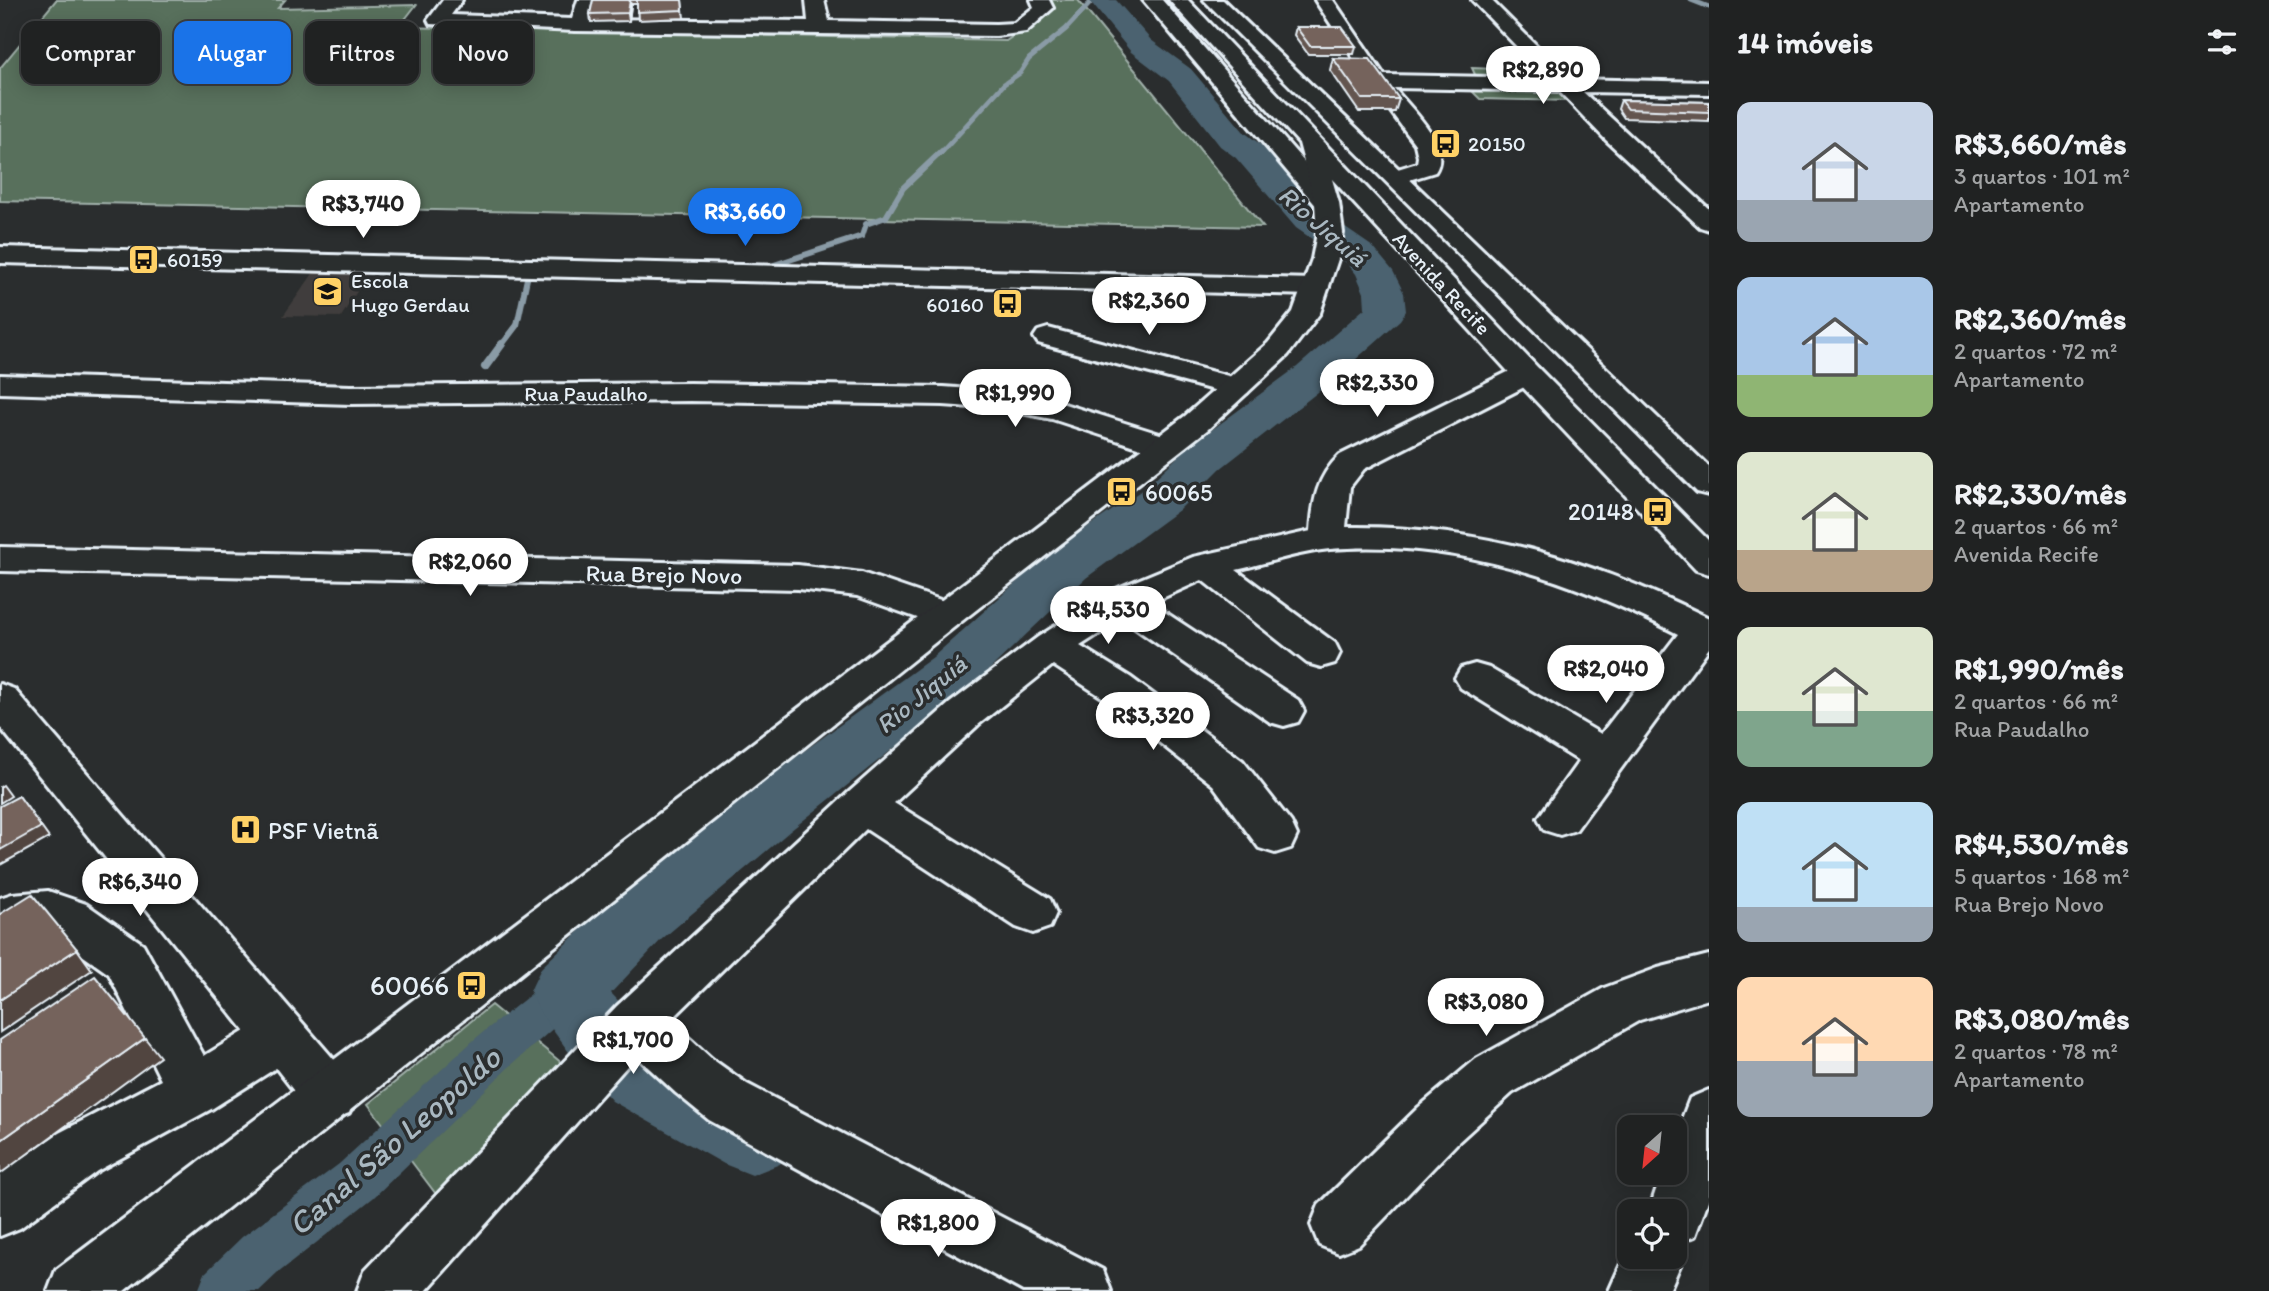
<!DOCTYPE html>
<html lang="pt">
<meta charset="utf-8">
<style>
:root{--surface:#202222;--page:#2d2f2f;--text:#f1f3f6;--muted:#a2a4a5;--line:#3d3f40;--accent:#1a73e8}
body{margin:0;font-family:Itim,sans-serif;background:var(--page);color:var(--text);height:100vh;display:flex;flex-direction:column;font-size:26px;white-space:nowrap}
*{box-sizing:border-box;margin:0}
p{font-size:23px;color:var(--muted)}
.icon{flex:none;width:38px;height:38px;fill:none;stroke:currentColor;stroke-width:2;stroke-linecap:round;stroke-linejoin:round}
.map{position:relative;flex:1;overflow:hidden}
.drawer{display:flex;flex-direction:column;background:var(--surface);width:560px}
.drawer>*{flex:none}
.banner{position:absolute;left:21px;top:21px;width:665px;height:63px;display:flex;gap:14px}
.needle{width:46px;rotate:207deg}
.buttons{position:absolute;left:1617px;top:1115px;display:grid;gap:14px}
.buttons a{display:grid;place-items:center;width:70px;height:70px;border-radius:14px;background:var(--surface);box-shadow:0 4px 18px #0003,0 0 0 2px var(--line);font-size:35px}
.price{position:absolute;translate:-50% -60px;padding:0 16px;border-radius:24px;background:#fff;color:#222;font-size:23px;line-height:46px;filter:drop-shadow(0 2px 4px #0008)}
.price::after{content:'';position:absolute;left:50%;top:42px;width:21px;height:16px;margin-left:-10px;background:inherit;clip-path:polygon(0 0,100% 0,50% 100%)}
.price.current{background:var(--accent);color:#fff}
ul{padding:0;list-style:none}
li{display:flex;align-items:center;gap:21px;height:175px;padding:0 28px}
li span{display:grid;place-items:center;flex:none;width:196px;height:140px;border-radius:14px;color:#555}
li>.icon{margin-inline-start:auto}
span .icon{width:84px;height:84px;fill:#fffc;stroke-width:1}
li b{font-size:30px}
h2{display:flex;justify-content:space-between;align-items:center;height:84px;padding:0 28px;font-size:30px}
.pill{padding:0 24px;border-radius:14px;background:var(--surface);box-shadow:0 4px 18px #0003,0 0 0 2px var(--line);font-size:24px;line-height:63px}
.pill.current{background:var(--accent);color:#fff}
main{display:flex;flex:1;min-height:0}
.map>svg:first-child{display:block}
</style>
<main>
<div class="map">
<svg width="1709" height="1291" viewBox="0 0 1709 1291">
<rect width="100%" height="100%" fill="#2a2d2e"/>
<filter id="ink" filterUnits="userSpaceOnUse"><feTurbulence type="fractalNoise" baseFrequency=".0143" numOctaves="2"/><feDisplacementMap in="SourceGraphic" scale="14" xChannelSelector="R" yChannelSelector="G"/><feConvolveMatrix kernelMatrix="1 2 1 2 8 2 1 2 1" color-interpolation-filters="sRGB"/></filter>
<g filter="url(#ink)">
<path fill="#403d3c" d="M317,268L371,269L341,317L283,316Z"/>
<path fill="#586f5b" stroke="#a0b0aa" stroke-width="2" d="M56,0H285L278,8L416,5L399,27L1006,41L1055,8L1049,0H1078L1263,227L0,201V68Z
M1472,68L1543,71L1553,80L1477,79Z
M1469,88L1564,89L1573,101L1480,99Z
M491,1005L579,1077L451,1214L368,1104Z"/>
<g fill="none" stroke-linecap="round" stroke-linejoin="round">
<path stroke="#8a9ba6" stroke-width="5" d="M1691,0L1709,7
M941,153L1004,84L1020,73L1029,59L1066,29L1093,0"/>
<path stroke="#8a9ba6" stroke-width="6" d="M759,270L862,236L866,224L886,217L903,188L942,151
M501,346L517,325L528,274H538"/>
<path stroke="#8a9ba6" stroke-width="8" d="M485,367L502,344"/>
<path fill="#4b626f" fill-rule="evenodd" d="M566,972L581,978L587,991L581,1004L508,1068L373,1198L278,1273L259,1291H198L205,1273L242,1237L339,1164L476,1038L551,978Z"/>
<path fill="#4b626f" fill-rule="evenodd" d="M1089,0H1116L1151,40L1191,69L1244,132L1260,144L1322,212L1373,247L1393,271L1404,293L1406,311L1400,320L1327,385L1220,469L1179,510L1086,578L973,685L790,831L662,939L611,993L666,1051L780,1110L791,1137L780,1164L752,1175L724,1164L612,1101L571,1055L541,1014L530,991L541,968L614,897L744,795L933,657L1048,554L1145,488L1186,449L1297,367L1365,308L1364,293L1356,274L1347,263L1296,228L1236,158L1220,146L1169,81L1131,52Z"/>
<defs>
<path id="minor" d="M443,0H462L451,15L572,19L578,0H594L593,19L808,21L806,0H824L829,21L996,24L1014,23L1034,7L1031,0H1049L1053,8L1026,32L996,36L575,31L430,24L428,20Z
M1143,0H1162L1336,198L1339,203L1336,208L1327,210L1318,208Z
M1315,0H1333L1384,75L1547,78L1472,0H1491L1570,79L1709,82V94L1583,92L1709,209V230L1700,227L1606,140L1559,91L1394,88C1410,108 1453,146 1435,172L1396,184L1388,182L1384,177L1388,172L1417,163L1418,157L1415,144L1371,85Z
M0,247L1315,279L1325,281L1329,287L1325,293L1315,295L0,263Z
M1048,328L1247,381L1251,387L1247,393L1236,396L1038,343L1034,337L1038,331Z
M1527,365L1538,368L1542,374L1538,380L1364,469L1350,487L1346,527C1479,525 1591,560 1709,618V648L1576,830L1560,835L1544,830L1538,818L1579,761L1461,688L1455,678L1461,668L1475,664L1489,668L1601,734L1678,634C1570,579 1453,539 1330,549C1299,552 1267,563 1236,570L1335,643L1340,653L1335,663L1321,667L1307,663L1202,580L1151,603L1298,700L1304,711L1298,722L1284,726L1270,722L1122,619L1080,646L1130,677L1243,761L1291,822L1297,835L1291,848L1275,853L1259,848L1213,785L1102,697L1053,665L978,725L894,803L1050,899L1056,913L1050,927L1033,933L1016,927L866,829L670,1021L712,1059L747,1084L1103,1270L1111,1291H1023L709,1120L676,1093L636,1056L426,1291H357L365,1270L617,1006L848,793L950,703L1038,637L1111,591L1193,557L1311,531C1313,500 1317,477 1340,455L1516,368Z
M0,375L351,386L690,383L943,387L1000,391L1058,402L1176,439L1181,446L1176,453L1165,456L1052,419L1000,409L943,405L690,401L351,404L0,393Z
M0,547L798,565L862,573L958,606L964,615L958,624L945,628L857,596L798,589L0,571Z
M0,684L14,689L349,1077L356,1095L349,1113L330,1120L311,1113L276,1068L213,1108L97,1171L20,1228L0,1236V1174L59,1133L161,1080L109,974L48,931L18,933L0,940V898L12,894L48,891L86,904L143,944L204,1056L245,1031L0,727Z
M1709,955V999L1640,1020L1512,1093L1457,1143L1359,1245L1339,1253L1319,1245L1311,1225L1319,1205L1419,1107L1476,1059L1604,988L1658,968Z
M1709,1090V1198L1695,1236L1678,1243L1684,1256L1669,1291H1609L1629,1246V1256H1675V1211H1649L1662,1172H1675V1137L1690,1098Z"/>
<path id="major" d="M1169,0H1188L1538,368L1709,541V574L1696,570L1516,380L1332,179L1339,203L1343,233L1338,259L1320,313L1288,355L1207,430L958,624L124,1291H48L56,1270L1185,416L1268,343L1293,312L1312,259L1317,233L1315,203L1299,143Z
M1204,0H1223L1709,467V495L1697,492Z"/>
</defs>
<use href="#minor" stroke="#e8f1f8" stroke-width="6"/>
<use href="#major" stroke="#e8f1f8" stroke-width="6"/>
<use href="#minor" fill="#2a2d2e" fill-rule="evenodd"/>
<use href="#major" fill="#2a2d2e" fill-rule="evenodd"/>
</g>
<path fill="#64554f" stroke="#e8f1f8" stroke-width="2" d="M593,0H682L684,18L638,20L637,4H631L629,21L591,22L590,14Z
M1296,27L1356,46L1354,54H1308L1294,35Z
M1333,58L1399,99L1395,112H1359L1330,70Z
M1621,100L1709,102V121L1624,118L1618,109Z"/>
<path fill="#514540" stroke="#e8f1f8" stroke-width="2" d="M630,0L631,6L629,21L628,13Z
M3,785L11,796L0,803V787Z
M19,796L49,838L0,865V850Z
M77,949L92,970L0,1032V1000Z
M145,1038L160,1057L0,1174V1141Z"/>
<path fill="#74635c" stroke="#e8f1f8" stroke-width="2" d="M593,0H630L628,13L590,14Z
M637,0H682L683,10L637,12Z
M1296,27H1342L1356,46H1310Z
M1333,58L1370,59L1399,99H1362Z
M1621,100L1709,102V112L1628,109Z
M19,796L41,827L0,850V806Z
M32,894L77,949L0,1000V914Z
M95,976L145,1038L0,1141V1040Z"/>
</g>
<defs>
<symbol id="bus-square" viewBox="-11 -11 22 22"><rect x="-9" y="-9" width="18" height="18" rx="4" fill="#ffd166" stroke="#2a2d2e"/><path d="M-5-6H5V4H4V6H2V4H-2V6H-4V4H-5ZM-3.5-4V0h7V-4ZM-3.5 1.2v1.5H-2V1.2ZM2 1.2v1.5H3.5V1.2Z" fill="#111"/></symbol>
<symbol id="school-square" viewBox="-11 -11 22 22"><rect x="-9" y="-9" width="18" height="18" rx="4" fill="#ffd166" stroke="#2a2d2e"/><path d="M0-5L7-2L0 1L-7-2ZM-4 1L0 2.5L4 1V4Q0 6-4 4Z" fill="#111"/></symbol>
<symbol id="hospital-square" viewBox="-11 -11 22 22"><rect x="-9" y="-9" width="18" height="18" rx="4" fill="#ffd166" stroke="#2a2d2e"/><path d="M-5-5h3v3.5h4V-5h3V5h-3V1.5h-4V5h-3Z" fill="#111"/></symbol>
</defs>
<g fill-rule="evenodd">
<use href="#bus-square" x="1428" y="126" width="35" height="35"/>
<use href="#bus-square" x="126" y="242" width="35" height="35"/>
<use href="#school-square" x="310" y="274" width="35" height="35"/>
<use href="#bus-square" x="990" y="286" width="35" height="35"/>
<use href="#bus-square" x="1104" y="474" width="35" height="35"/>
<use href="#bus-square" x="1640" y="494" width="35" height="35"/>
<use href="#hospital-square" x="228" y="812" width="35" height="35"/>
<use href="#bus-square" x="454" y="968" width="35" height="35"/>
</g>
<g text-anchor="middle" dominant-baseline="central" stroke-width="7" stroke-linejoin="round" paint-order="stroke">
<g font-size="21" fill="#e8f1f8" stroke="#2a2d2e" text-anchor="start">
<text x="1468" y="143">20150</text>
<text x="167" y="259">60159</text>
<text x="351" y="280">Escola<tspan x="351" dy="24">Hugo Gerdau</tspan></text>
<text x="984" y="304" text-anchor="end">60160</text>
</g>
<g font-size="21" fill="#e8f1f8" stroke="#2a2d2e">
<text transform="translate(1442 283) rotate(47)">Avenida Recife</text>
<text x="586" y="393">Rua Paudalho</text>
</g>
<g font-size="24" fill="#e8f1f8" stroke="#2a2d2e" text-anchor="start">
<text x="1145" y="492">60065</text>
<text x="1634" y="511" text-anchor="end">20148</text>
<text x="268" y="830">PSF Vietnã</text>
</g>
<g font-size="24" fill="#e8f1f8" stroke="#2a2d2e">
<text transform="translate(664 574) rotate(1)">Rua Brejo Novo</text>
</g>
<g font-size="26" font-style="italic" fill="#a9b8c1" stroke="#2a2d2e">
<text transform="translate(1323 226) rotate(41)">Rio Jiquiá</text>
<text transform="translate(921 694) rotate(-39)">Rio Jiquiá</text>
</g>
<g font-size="28" fill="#e8f1f8" stroke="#2a2d2e" text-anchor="end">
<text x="449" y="985">60066</text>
</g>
<g font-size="32" font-style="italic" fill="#a9b8c1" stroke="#2a2d2e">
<text transform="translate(394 1141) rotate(-41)">Canal São Leopoldo</text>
</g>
</g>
</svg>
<div class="buttons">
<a><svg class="needle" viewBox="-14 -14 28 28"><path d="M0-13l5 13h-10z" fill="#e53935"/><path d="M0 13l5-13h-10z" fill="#a2a4a5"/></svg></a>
<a><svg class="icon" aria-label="locate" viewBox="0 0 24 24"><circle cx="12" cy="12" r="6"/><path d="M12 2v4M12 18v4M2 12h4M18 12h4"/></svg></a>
</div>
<b class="price" style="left:1543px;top:106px">R$2,890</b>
<b class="price" style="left:363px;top:240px">R$3,740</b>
<b class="price current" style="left:745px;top:248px">R$3,660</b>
<b class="price" style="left:1149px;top:337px">R$2,360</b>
<b class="price" style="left:1377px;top:419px">R$2,330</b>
<b class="price" style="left:1015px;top:429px">R$1,990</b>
<b class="price" style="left:470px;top:598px">R$2,060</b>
<b class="price" style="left:1108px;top:646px">R$4,530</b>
<b class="price" style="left:1606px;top:705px">R$2,040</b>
<b class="price" style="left:1153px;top:752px">R$3,320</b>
<b class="price" style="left:140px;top:918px">R$6,340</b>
<b class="price" style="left:1486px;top:1038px">R$3,080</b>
<b class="price" style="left:633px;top:1076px">R$1,700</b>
<b class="price" style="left:938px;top:1259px">R$1,800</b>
<div class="banner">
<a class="pill">Comprar</a>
<a class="pill current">Alugar</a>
<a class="pill">Filtros</a>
<a class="pill">Novo</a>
</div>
</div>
<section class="drawer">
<h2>14 imóveis<svg class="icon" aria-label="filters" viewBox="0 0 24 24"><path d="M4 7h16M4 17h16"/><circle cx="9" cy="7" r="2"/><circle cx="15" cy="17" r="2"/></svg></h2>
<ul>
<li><span style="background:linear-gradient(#c9d6e8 70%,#9aa5b1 0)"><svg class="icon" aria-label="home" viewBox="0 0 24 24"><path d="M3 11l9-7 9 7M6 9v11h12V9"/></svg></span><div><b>R$3,660/mês</b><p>3 quartos · 101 m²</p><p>Apartamento</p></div></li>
<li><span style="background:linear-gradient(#a9c7e8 70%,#8fb573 0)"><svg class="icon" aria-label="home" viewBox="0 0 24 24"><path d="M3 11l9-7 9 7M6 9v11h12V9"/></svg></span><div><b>R$2,360/mês</b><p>2 quartos · 72 m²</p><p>Apartamento</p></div></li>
<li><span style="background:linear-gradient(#dfe7d0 70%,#b9a48a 0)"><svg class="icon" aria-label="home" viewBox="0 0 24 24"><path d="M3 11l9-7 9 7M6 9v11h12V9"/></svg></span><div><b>R$2,330/mês</b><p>2 quartos · 66 m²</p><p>Avenida Recife</p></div></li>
<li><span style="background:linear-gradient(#dfe7d0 60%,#7fa58c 0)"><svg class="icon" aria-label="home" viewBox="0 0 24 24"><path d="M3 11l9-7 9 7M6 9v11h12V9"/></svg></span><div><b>R$1,990/mês</b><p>2 quartos · 66 m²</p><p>Rua Paudalho</p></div></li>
<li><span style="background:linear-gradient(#bfe0f5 75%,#9aa5b1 0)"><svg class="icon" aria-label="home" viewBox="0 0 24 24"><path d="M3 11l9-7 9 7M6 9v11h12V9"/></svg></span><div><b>R$4,530/mês</b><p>5 quartos · 168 m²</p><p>Rua Brejo Novo</p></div></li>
<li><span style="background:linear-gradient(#ffd9b3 60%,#9aa5b1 0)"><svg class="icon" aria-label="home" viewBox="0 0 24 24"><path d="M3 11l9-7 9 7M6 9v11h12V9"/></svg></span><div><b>R$3,080/mês</b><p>2 quartos · 78 m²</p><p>Apartamento</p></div></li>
</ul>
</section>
</main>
